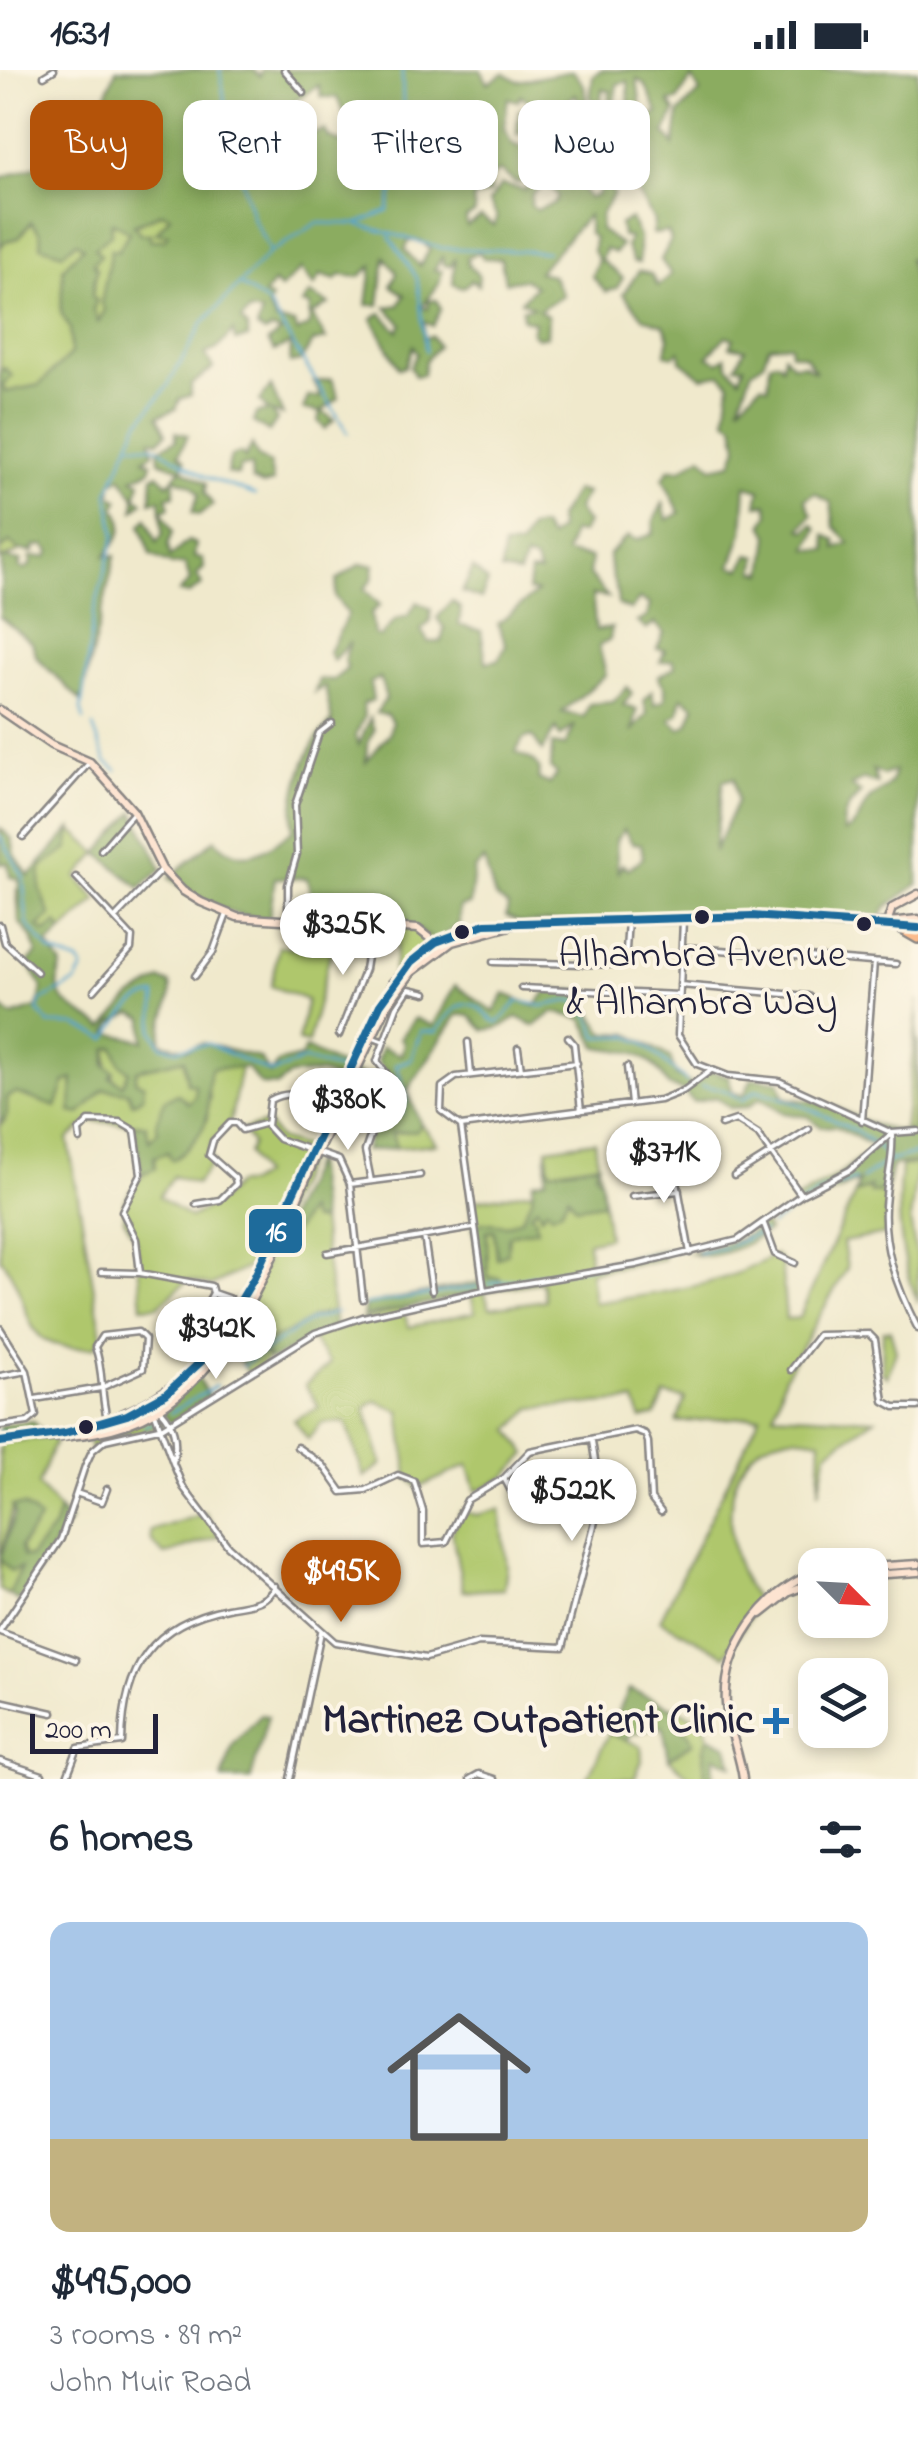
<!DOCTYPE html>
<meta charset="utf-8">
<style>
:root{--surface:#fff;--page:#f6f6f7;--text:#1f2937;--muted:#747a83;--line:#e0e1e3;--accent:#b45309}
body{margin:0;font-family:"Indie Flower",sans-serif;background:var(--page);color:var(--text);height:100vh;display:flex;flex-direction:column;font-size:38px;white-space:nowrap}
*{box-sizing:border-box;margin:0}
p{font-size:32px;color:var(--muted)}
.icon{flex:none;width:55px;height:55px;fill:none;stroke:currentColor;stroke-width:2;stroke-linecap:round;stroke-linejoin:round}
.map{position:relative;height:1709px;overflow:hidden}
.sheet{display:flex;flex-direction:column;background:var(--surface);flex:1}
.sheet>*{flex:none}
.hud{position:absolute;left:30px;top:30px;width:860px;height:90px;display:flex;gap:20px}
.needle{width:65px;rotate:114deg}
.buttons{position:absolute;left:798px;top:1478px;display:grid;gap:20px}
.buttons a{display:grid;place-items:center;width:90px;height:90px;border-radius:20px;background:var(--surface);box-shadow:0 5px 15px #0003;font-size:50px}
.scale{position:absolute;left:30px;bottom:25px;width:128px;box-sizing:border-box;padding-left:10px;border:5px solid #22223b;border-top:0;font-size:28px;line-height:35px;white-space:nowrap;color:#22223b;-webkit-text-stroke:8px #fcf5e5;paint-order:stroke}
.price{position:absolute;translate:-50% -85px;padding:0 22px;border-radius:35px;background:#fff;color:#222;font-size:32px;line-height:65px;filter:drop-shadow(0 2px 5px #0008)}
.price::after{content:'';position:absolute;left:50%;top:60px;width:30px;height:22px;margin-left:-15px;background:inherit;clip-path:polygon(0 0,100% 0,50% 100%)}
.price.active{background:var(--accent);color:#fff}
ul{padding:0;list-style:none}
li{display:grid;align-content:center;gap:20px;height:530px;padding:0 50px}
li+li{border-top:2px solid var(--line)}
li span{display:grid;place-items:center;height:310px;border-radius:20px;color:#555}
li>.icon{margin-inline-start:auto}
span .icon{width:180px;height:180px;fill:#fffc;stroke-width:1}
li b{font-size:42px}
h2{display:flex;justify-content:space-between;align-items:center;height:120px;padding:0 50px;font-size:42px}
.chip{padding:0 35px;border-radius:20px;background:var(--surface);box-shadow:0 5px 15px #0003;font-size:35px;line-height:90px}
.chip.active{background:var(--accent);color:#fff}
.status{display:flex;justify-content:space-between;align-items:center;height:70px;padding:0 50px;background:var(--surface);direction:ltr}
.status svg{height:28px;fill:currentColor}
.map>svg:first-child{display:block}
</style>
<div class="status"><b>16:31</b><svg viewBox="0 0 49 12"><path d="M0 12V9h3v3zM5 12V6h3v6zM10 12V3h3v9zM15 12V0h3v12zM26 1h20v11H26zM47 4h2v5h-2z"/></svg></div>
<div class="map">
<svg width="918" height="1709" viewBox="0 0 918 1709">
<rect width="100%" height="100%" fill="#fcf5e5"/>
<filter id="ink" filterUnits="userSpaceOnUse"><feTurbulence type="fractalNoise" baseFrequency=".01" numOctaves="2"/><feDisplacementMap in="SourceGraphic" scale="20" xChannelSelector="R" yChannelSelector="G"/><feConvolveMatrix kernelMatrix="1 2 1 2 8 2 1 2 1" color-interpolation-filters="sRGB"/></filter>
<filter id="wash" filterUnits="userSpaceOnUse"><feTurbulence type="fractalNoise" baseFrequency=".0048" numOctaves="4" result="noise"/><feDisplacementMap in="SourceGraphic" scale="40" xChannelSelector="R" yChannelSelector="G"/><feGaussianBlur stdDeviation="2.25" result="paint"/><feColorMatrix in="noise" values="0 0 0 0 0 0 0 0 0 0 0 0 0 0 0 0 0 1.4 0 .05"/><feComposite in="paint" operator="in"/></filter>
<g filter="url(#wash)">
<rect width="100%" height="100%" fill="#f0e9cc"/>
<path fill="#afc76c" stroke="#687454" stroke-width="2.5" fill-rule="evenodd" d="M162,143L171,146L169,164L103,426V446L0,490V178L5,171L19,168L32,152L40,163L76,172L111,151L126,159Z
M71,759L98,783L77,807L97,830L43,879L19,852L17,819L30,820L41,797L68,779Z
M399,858L418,859L436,872L392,913Z
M319,862L335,864L308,973L298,971L307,930L271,916L279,876L317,880Z
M918,930L912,1061H904Z
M114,977L129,1001L128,1012L123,1015C104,1004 108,997 107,978Z
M184,989L187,1012L195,1014L196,1027L149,1072L146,1055L89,1051L68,1069L102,1266L95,1277C10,1283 40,1236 0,1188V1056L5,1050L7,1027L16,1023L56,1036L65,1012L73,1008L71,1041L104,1019L129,1022L132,1032L143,1026L144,1016L135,1011L136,1000Z
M241,997L230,1053L213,1071L209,1084L213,1092L196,1114L173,1106L159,1127L190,1148L220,1130L236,1114H248L261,1105L248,1083L252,1074L242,1060L267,1053L279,1069L312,1079L261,1190L211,1216L188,1210L158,1236L142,1237L136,1169L124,1149V1132L154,1087L194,1069L210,1028L206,1012L212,998Z
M421,1054L437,1074L396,1078L391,1063L417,1061Z
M595,1071L608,1167L588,1172L589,1195L665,1179L663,1189L590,1202L594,1233C654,1223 723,1218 775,1184L781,1190L786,1249L799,1248L855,1124L870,1117L877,1123L886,1122V1164L843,1172L847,1198L785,1306L774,1344L875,1349L827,1382L819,1422L821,1370C811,1369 800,1366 790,1367C713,1373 720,1490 759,1533L725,1585L660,1550L760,1346L677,1352L685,1328L665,1325L655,1346L641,1349L635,1331L532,1338L510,1360L527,1384L504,1408L476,1421L468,1395L418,1418L408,1407L400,1341L376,1331L365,1338L382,1394L364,1407L346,1352L322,1353L308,1369L294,1350L319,1337L305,1315L330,1294L310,1267L402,1238L409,1257L475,1242L471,1225L484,1220L470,1131L552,1118L547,1078ZM542,1212L545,1230L490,1238L484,1221Z
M918,1093L910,1150L918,1194V1233C900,1188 896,1145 901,1097Z
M839,1105L842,1119L817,1127L796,1141L795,1130Z
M307,1139L311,1150L321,1151L333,1242C285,1251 288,1280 249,1304L227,1270L282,1159L295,1156Z
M764,1154L768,1161C746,1175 715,1192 690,1183L738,1170Z
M890,1260L896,1281L887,1307L882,1302L883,1261Z
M154,1342L163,1357L119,1365L92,1381L88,1366Z
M57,1366L38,1415L59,1440L54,1457L30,1487H23L20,1478L40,1449L24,1436L13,1437L0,1489V1372Z
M500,1439L507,1497L504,1519L463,1521L452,1462L461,1441L477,1445Z
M205,1443L220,1466L164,1485L152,1472L150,1461Z
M0,1489L22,1497L9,1525L0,1520Z
M672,1637L703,1651L709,1667L704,1679L705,1709H693L669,1689L693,1672L678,1658Z
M609,1663L641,1676L642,1691L634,1709H587Z"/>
<path fill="#8bac60" stroke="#56674e" stroke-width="2.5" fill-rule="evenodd" d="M116,0H253L260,6L262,0H481L488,13L504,3L518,11L573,1L584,15L586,31L579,34L576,24L562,36L561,46L544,51V63L533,74L550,83L568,74H587L588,96L578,112L588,128L597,126L604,113L605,91L615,86L625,100L607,113L614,124L601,144L600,160L621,175L615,183L605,179L601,190L623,208L617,218L606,222L592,206L598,190L593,181L594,168L588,163V145L538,202L552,205L563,225L539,240L548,246L547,266L538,268L532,263L534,252L523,249L522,239L533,237L521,231L535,216L525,209L505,212L501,189L483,188L479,182L467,187L468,195L479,205L478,215L472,210L462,218L453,214L455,188L451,196L444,195L442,187L434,200L442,201L439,214L422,237L428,239L429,230H437L441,239L433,256L424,252V268L432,266L438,276L425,291L423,305L415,306L410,297L417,283L413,276L405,297L399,298L372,249L381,243L398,261L402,254L386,237L399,235L405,225L391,216L397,203L385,187L379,235H367L372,196L359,207L340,205L336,210L321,205L314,216L301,199L280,219L274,213L264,225L271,229L268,237L276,251L294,254L298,262L309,255L310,236L302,234L310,224L329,234L312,245L326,269L313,272L300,291L290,293L291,274L274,281L268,272L281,262L272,259L265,263L257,258L262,243L250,241L241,250L248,258V268L235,271L233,261L217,279L205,284L213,298L191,315V325L180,329L176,339L158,346L166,364L158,371L151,369L153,383L144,389L152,393L150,400L133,408L141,412L136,427L143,432L134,440L135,427L121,407L112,413L111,425L119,430L115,438C130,457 118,470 105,486H115L81,631L37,588L32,573L0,547L2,488L21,491L19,497L25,500L31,494L30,487H47L50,481L44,475L34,477V482L18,480L10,472L0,480V301L5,298L12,306L3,315L5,322L39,315L71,284L70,258L61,243L63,198L83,177L76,172L63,183L41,176L40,163L31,152L19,168L5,171L0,178V108L83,81ZM319,15L321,27H337L344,45L351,46L355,67L342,73L328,67L325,60L308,65L299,99L275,80L279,59L267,50ZM521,25L530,33L519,41L517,64L525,62L529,71L521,77L512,74L504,58L508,28L518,31ZM563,89L561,111L552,119L558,126L555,133L536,140L531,136L532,125L540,118L538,108L546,109L554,90ZM501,101L515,113L528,111L526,120L501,115L489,132L497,147L494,156L481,147L467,156L466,148L475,143L473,128L489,123L493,105ZM162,143L170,146L156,163L168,164L164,170H150L151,164H141L133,155ZM112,152L129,162L118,181L111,179L101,234L105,240L98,252L93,239L97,230L92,226L97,198L93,193L101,185L95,178L111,164ZM409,171H421L430,179L420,196L405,180Z
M601,0H918V190L909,189L918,228V814L886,837L879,853L752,846L521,853L506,846L508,836L495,827L484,790L474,799L470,834L459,837V854L436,872L418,859L317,853L307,808H275L269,850C228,846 202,832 169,808L215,769C242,799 266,781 293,760C291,726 305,674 332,652L325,616L315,622L319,609L333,610L347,599L344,590L350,572L333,590L329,582L348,544L335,527L337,510L360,494L374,495L372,510L364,519L380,535L371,543L374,564L380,567L396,549L408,546L417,532L431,539L430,552L421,560L428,572H441L444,558L437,548L452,531L461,538L459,555L481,561L486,592L498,590L506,575L498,554L537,522L528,521L530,502L540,503L534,490L525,488L519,504L501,501L503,477L520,476L529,458L541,456L549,468L559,460L558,448L575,420L586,423L577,439L587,453L582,463L572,462L566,483L591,488L589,505L608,527L592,525L596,560L612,558L610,569L599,576L606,605L562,642L584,647L589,634L613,632L627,617L632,624L623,635L637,640L633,660L647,644L644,631L652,621L654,635L665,630V617L658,607L675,597L673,590L660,592L665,580L657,579L664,563L655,553L646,559L637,552L647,547L650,534L639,529L631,540L618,535C618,515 608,504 609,484L628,466L637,470L653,464L654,450L663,433L667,450L680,443L663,409L669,399H681L702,386L712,397L732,393L738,377L734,354L726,349L730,313L721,304L702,307L681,291L680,281L674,286L665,284L669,268L664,255L644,248L623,224L639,201L651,204L658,216L671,204L661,190L671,170L668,162L653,164L654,151L633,115L629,62L642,64L650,46L658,43L645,14L637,9L641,38L637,47L629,45L628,11L617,14L615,30L608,29L611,21L602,19L601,34L590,29L593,6ZM692,8L700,22L679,43L674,76L665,63L675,42L669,32L677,31ZM726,266L734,269L730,276L745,279L736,296H744L740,308L728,296L726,287L718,292L708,286ZM790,274L791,283L805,286L816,302L803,294L793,295L784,285L782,296L778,291L770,293L768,317L761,314L739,336L752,300L763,293L769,276ZM746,416L760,420L757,435L767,434L769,443L763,454L769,465L764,503L755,501L758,487L749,485L741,499L731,496L743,462ZM815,423L831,433L834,456L849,473L836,478V470L825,465L827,480L808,479L817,459L813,454L806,461L801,458L812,445L805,429ZM380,608L386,628L376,643L387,645L392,652L389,664L366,692L367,674L374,660L370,648L359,675L356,665L364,647L363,634L373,630L370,613ZM682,627L695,636L688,654L680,659L670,649L678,644ZM575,655L565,676L552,674L551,699L557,704L550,714L538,709L540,700L534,691L516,682L523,669L532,666L542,681L556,658L560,667ZM873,700L883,705L894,701C893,722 871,721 864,737C858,749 857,756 844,762C841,745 849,734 861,723L851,716L864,709L877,714ZM734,708L737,731L714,782L723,711ZM624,760L632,773L641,774L643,788L628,799L622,794L618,804L616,770Z
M631,149L639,167V193L633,192L626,177L630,168L622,166L620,154Z
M332,309L339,328L322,341L334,350L325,359L318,351L320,342L303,339L308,327H321L314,312Z
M271,316L283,345L271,342L277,350L269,362L253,352L256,343L268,341L260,331Z
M176,362L188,365L179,384L185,391L182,399L206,413L205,423L213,435L199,445L192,442L199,424L192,415L174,408V425L167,427L170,437L162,441L173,461L168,474L170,487L188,471L196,474L194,487L203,489L204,498L197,505L202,515L189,524L179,522L190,511L185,494L172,495L151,485L141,455L147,448L157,472L163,463L160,429L151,432L153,406L158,404L168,414L181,399L159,391L158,379L176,370Z
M252,375L258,387L270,394L273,412L263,415L252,410L251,396L240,397L238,405L227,403L231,386L241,383L245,388Z
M473,498L488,512L481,529L462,522Z
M134,742L162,799L140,818L98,783Z
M0,758L12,769L15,785L29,806L71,759L68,779L41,797L40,819L51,846L38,857L46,862L57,853L62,861L48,875L62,895C47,934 77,938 104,958L131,927L161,910L170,914C174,933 160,950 161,973L187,979L202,973L260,988L270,1004L279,992L301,987L306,978L350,1001L344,1012L322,1003L290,1005L277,1016L261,1015L247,998H212C205,1015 210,1030 207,1047C205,1059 185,1086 171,1090L168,1082L154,1087L155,1099L141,1104L135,1061L129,1055H146L149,1071L158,1061L156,1053L165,1029L178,1024L188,1033L195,1027V1015L187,1013L184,989L137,1000L135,1011L144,1015L143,1026L133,1033L128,1022L104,1019L80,1044L71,1042L73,1009L65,1012L56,1037L16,1023L7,1027V1044L0,1056V936L12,946L38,937L42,917L28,893L37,883L32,867L19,852V809L10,807L8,793L0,794ZM132,943L144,948V971L108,963L113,953ZM114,977L120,994L129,1001L123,1015L110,1007L114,1002L105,995L107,979Z
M455,915L494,942L505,924L535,936L549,919L578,921L604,963L629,964L670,987L676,1005L693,1015L710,1001L728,1006L733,1023L744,1025L752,1008L779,1011L784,1027C796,1032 802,1029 814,1031C850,1037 875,1066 912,1060L918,969V1093L892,1096L886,1122L870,1123V1117L855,1124L859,1111L842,1119L839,1105L875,1077L835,1056L821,1057L809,1047L784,1043L760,1028L748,1037L730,1038L716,1027L693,1032L683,1021L668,1016C651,982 631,982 597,977L583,949L553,942L535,956L517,947L499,958L484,960L469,945H457L407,1021L421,1054L417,1061L392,1063L396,1078L365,1081C374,1053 369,1037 348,1015L354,1002C372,1011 383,1017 383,1039L398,1045L392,1011L377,991L382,977L401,985L404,973L400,968L415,948L433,956Z
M547,1082L550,1101L599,1093L595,1103L601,1111L603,1133L576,1137L568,1126L561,1140L552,1144L547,1138L541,1146L537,1137L530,1144L535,1147L537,1159L509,1165L507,1183L497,1189L494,1160L487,1161L488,1207L500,1208L501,1218L363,1247L365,1235L482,1212L473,1158L481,1152L506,1155L521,1149L532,1129L533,1112L546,1109Z
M314,1091L321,1151L311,1150L307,1141L293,1164L282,1159Z
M333,1242L335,1256L271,1290L264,1284L263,1277C274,1264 279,1267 293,1260C312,1250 306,1247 333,1242Z
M197,1305L209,1328L170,1353L160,1338Z
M33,1351L47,1367L0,1372V1356Z
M12,1436H24L40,1449L20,1477L23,1487H30L54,1457L59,1440L70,1451L19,1531L9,1525L21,1498L11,1501L0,1489L15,1444Z
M629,1619L672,1637L677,1657L687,1661L693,1672L669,1689L663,1656L631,1664L627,1671L609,1663Z
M261,1645L268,1646L251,1709H222L233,1675Z
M709,1667L728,1676L733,1695L714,1686L713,1709H705L704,1679Z"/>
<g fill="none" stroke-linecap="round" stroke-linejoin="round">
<path stroke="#54a5cf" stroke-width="2.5" d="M220,0L230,67L253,149L270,180
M357,154L441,178L547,182
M390,167L417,208L426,281
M239,214L268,234L348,363
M131,374L157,377L206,407L255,425
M84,650L81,640L94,542L115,465L108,423L137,355L167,317L203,253L268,184L317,153L357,154L388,141L404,75L402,0
M93,657L106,692L117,700
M0,766L23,806L27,854L51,882L78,892L83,899L76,912L41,931L38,941L49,954L75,955L107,969C118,951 133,927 156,925L153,961L162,976L177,979L208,974L271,1003L304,990L347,1002
M353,1008L384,1044H401L407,1028L396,995L411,989L421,961L436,962C447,947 462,921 484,942C488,946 492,951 498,953L518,931L542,936L573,930L586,938L598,967L627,966L642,972L687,1012
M702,1016L722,1019L743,1030L756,1020C789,1029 874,1061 889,1091L918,1083
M862,1109L889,1091
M771,1155L821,1120L855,1110
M698,1183L728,1177L763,1161
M489,1214L686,1178
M365,1235L477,1217
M228,1283L250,1288
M242,1296L309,1251L337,1242
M170,1343L216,1316
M144,1356L154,1352
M0,1363L31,1360"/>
</g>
</g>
<g filter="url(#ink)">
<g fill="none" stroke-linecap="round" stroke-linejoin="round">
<defs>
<path id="street" d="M284,0L304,23
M44,6L54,0
M23,767L90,692
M101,780L134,742
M76,807L132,867L131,879L94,921
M117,846L162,799
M683,850L678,965L697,994L728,1006L779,1011L892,1063L918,1061
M288,851V815L297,784L295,735L319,663L332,653
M0,855L5,873L37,902
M682,877L896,894
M493,892L625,895L628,850
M195,906L213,882L227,844
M680,915L808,926L813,930
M521,918L679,925
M339,965L365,899L372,856
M371,967L384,972L397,937L409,919L426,923
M568,967L574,974L581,1041
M384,972L377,991L392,1011L390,1029
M468,972L471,1004
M518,978L521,999
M577,993L456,1007L442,1017L441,1041L461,1056L660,1030L683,1021L710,1001
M627,997L631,1034
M316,1031C300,1024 286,1021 270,1030L267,1056L279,1069L339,1090L350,1114L363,1229
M862,1051L874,892
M721,1055L736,1050L758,1064L801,1125
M461,1056L484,1220
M892,1063C894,1086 888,1103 886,1125C880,1173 896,1216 918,1259
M80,1070L79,1061L89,1051L120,1052L135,1061L141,1104L122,1141L136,1169L140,1203
M620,1087L672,1084L690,1183
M734,1106L809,1059
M371,1111L365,1081L373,1058
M350,1114L420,1105
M632,1126L679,1121
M196,1134L220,1130L236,1114L235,1108L209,1085L213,1071L230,1053H236L242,1060L267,1053
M764,1154L775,1184L795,1193
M424,1166L432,1221
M327,1183L473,1158
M101,1202L140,1203L211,1216L213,1223C202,1242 189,1268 168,1276
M239,1232L213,1223L244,1242
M0,1258L27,1301L36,1345L28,1352L0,1356
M791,1300L818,1265L869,1264L875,1270L884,1331L895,1337H918
M0,1306L27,1301
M35,1329L101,1318L143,1299L145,1269L138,1262L102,1266L95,1277C104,1300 100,1324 107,1348
M151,1332C173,1347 179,1368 173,1393Z
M297,1377L323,1395L342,1422L366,1420L398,1405L414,1411L423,1441V1474L446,1472L467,1430L504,1408L530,1381L635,1360L645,1364L648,1372L651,1429L661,1442
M173,1393L183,1417L228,1476L335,1572L426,1588L479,1573L563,1577L601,1428L592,1371
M504,1408L512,1423
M79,1424L102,1432L107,1419
M0,1560L61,1469L85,1396L92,1381L105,1370L163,1357L315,1263L363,1247L484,1220L636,1195L738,1170L801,1125L850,1100L892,1063
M0,1562L76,1590
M0,1631L53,1643
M0,1691L42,1705
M66,1709L78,1678L122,1672C123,1598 152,1553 228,1538C247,1534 266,1535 275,1516
M290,1709L321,1562
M470,1709L479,1704L494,1709"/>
<path id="secondary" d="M0,640L51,675L90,692L134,742L162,799L183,821L201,832L237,847L418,859L438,875
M887,853L892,838L918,824
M903,857L918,858
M66,1363C141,1343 201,1310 238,1239L392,913C421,881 453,853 498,855
M0,1372C52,1367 109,1369 156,1341C241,1289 274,1179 313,1093C337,1039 363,987 388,934L412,902L452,872L521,853L752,846L879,853L918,849
M870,1497L918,1494
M870,1505L918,1502
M761,1544L789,1522L815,1512
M743,1709C740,1684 728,1659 726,1634C722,1579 765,1520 815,1503"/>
<path id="highway" d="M899,857L918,868"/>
</defs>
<use href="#street" stroke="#898684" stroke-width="9"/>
<use href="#secondary" stroke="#898684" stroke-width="11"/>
<use href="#highway" stroke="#898684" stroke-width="14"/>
<use href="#street" stroke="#fff" stroke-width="4"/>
<use href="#secondary" stroke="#fde4d1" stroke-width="6"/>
<use href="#highway" stroke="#fbbb8c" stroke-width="9"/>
<defs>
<path id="bus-1" d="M0,1372L65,1363L127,1345L166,1324L209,1284L254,1208L380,935L411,892L436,872L485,854L752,846L918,858"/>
</defs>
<use href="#bus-1" stroke="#fcf5e5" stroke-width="15"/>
<use href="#bus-1" stroke="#1e6b9b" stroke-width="8"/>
</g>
</g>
<g fill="#22223b" stroke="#fcf5e5" stroke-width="4">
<circle cx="702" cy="847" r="9"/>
<circle cx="864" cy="854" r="9"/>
<circle cx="462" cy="862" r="9"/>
<circle cx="86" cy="1357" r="9"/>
</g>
<path fill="#1f6fb2" stroke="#fcf5e5" stroke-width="4" d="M771 1636h10v10h10v10h-10v10h-10v-10h-10v-10h10z"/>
<g text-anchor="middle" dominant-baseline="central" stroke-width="8" stroke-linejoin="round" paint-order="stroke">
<g font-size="40" fill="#22223b" stroke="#fcf5e5">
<text x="702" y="886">Alhambra Avenue<tspan x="702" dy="48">&amp; Alhambra Way</tspan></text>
</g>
<g font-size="42" font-weight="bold" fill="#22223b" stroke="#fcf5e5" text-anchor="end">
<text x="754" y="1651">Martinez Outpatient Clinic</text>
</g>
</g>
<rect stroke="#fcf5e5" stroke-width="4" x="247" y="1137" width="57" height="48" rx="10" fill="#1e6b9b"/>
<g font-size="28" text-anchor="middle" font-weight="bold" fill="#fff">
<text x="276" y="1171">16</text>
</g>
</svg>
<div class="buttons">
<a><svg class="needle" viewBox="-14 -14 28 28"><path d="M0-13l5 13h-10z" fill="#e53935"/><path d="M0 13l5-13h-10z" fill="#747a83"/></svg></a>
<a><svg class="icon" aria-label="layers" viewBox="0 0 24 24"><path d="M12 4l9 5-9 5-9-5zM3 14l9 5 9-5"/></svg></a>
</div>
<div class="scale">200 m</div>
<b class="price" style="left:343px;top:908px">$325K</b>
<b class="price" style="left:348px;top:1083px">$380K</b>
<b class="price" style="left:664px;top:1136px">$371K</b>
<b class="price" style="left:216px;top:1312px">$342K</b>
<b class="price" style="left:572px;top:1474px">$522K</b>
<b class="price active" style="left:341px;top:1555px">$495K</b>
<div class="hud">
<a class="chip active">Buy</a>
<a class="chip">Rent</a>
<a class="chip">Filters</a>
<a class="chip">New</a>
</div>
</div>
<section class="sheet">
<h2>6 homes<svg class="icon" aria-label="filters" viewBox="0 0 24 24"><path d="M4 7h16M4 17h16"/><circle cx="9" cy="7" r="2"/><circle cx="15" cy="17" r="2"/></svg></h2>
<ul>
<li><span style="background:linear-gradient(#a9c7e8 70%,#c2b280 0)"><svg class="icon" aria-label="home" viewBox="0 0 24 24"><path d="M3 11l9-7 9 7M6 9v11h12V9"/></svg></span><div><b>$495,000</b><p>3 rooms · 89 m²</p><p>John Muir Road</p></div></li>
</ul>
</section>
